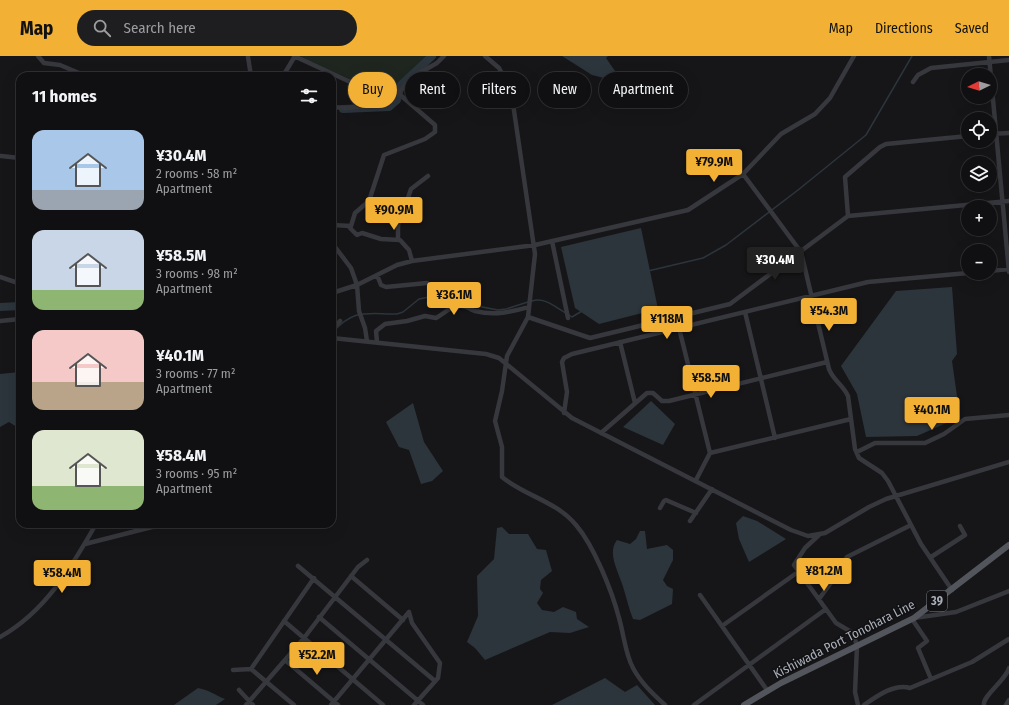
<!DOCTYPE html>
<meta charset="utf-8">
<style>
:root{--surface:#101012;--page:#1e1e20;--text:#f1f3f6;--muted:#9c9d9f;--line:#303032;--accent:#f2b134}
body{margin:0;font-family:"Fira Sans Condensed",sans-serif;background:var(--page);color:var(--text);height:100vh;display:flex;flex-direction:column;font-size:15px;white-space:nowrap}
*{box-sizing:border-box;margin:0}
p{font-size:13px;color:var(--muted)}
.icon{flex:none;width:22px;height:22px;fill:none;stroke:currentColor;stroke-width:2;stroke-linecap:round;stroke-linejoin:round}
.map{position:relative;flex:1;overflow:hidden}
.side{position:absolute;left:16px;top:16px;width:320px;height:456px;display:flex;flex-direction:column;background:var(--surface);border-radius:12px;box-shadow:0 4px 16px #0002,0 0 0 1px var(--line)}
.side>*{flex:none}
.banner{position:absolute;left:348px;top:16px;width:380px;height:36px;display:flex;gap:8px}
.needle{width:26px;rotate:265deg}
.buttons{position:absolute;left:961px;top:12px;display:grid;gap:8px}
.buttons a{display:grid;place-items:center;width:36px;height:36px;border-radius:50%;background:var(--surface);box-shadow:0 4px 16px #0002,0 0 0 1px var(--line);font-size:20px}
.price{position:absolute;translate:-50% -34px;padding:0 9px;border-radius:4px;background:var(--accent);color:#111;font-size:13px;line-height:26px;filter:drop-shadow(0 1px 2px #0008)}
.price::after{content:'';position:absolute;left:50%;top:24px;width:12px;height:9px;margin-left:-6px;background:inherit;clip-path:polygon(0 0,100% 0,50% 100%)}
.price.on{background:#222;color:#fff}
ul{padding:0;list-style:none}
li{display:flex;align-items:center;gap:12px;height:100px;padding:0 16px}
li span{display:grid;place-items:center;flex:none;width:112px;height:80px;border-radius:12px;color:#555}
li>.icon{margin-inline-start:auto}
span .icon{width:48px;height:48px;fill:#fffc;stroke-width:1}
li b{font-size:17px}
h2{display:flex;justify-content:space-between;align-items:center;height:48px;padding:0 16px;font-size:17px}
.chip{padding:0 14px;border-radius:18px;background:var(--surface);box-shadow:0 4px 16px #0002,0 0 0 1px var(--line);font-size:14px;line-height:36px}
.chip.on{background:var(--accent);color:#111}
header{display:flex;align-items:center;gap:24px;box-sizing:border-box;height:56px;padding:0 20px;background:var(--accent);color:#111}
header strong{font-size:19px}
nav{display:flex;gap:22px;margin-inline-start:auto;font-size:14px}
.search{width:280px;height:36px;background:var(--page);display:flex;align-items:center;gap:10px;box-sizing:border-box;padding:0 14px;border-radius:22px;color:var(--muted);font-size:15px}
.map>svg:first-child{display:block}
</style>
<header>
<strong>Map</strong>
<div class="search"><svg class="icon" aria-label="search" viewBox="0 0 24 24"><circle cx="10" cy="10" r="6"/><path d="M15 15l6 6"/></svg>Search here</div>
<nav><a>Map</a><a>Directions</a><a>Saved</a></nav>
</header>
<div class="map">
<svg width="1009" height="649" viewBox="0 0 1009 649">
<rect width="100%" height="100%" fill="#161618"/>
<path fill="#1e261f" d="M301,0H430L402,25L397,35L381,37L302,2Z"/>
<path fill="#2c353c" d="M562,0H608L606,2L615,15L608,23L592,19Z
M641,172L658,253L599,268L575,252L561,191Z
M952,231L957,298L952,305L960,361L917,380L866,381L857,338L841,310L896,235Z
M20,316V373L9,366L0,371V318Z
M651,345L675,368L663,389L623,371Z
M413,347L424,386L443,415L432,425L421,428L409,394L399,391L386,366Z
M743,460L757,465L786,483L749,506L739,483L736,467Z
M502,471L509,478H528L537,493L546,494L552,515L541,524L540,533L543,537L537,547L542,554L554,556L563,551L576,556L577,563L589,571L570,577L550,576L485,604L475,592L467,586L478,560L477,520L494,503L497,472Z
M640,475H645L647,493L667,489L673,494V504L663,524L667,530L673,533L672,548L640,564L633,563C629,553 627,544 624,534C620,518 606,498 617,484L630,488L636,483Z
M605,622L625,636L637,629L655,649H552Z
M198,632C209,634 215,639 225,643L216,649H174Z"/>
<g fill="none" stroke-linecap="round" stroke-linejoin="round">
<path stroke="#2c353c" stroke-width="1.5" d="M648,215L703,202L726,189L798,134L866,79L912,0
M532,245C545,241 555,251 566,257
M569,259L572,261L582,255
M332,277C354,252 367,258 397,258L403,256L419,243L444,238H451L463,241L477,250L498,254L506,253L528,246"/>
<path stroke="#2c353c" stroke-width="8" d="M343,53L389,51L397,44L401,29L432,0
M0,251L20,250"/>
<path stroke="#37383d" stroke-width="4.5" d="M38,0L44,7L60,9L86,20
M294,0L372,36L386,40L397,38L414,20L437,7L444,0
M485,0L499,12L511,34L535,198L528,261L507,300L502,335L495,365L502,391V421C525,440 556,445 576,469C594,490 612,535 619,562C624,579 625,597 633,612C641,627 653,638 665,649
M989,0L1009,216
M248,1L251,20
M283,20L295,0
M913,26L918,19L931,12L1009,4
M332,51L346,52L386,47L393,39
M990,78L1009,77
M1,100L20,102
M743,118L801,196L829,313C833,324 843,329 848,340L855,393L859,402L882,417L888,425L921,488L952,534
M848,160L1009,145
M332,169L351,170L355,157L369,145L384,99L425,83L435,76V69L398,37
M349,171L357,179L362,177L381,183L400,184L409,194L412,205
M398,184V170L403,149L406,148L411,133L428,120
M552,185L568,262
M332,187L351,212L357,229L359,255L365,272L367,285
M990,215L1009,213
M377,219L381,229L386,231L427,227
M0,221L15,226H20
M332,237L357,229L397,209L412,205L535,189L688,154L743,118L781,78L815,58L830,42L854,0
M745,256L775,382
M528,261L590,282L730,248L848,160L845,121L880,91L886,88L968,80
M0,265L20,263
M679,272L710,397L696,424
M332,274L340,265
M332,282L486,298L499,302L572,362L791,474L808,480L825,477L869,451L886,443L1009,406
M377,286L376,275L385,268L407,265L425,260L436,262C444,258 449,251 458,250C465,248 468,253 475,255C495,260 510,256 529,251
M620,286L635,347
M564,357L567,336L562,306L564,302L572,298L868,226L968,217
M601,377L647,337H653L662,345H669L827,306
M857,396L875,387H925L944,378L965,363L1009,359
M710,397L851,363
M660,452L664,445L666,444L696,457
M690,465L712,433
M819,479L805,492L794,509L836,567L853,577L857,590L855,636L858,649
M85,488L152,471L198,468
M931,501L965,479L960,470
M298,510L435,625
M351,520L403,564
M700,539L767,634
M819,543L833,524L847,501L911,469
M319,561L423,649
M914,562L956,556L1009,535
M912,563L927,585L918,592L931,623
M284,565L383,649
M722,570L798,516
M0,581C45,556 71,512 96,468
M285,604L338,649
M251,613L314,522
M233,614L251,613L294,649
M239,634L253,649
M246,649L304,582L358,511L367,504
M331,649L409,556L412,567L440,607L438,622L414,649
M694,649L826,553
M864,649C877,640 895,627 910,632L972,606L1009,583
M984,649C982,640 1006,624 1009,612
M1006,649L1009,644"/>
<path stroke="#53555c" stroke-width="6" d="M744,649L781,627L914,562L1009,489"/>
</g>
<g text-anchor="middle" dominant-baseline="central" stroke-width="3" stroke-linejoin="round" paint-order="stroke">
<rect fill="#111113" stroke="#7b7e86" stroke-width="1" x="927" y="535" width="20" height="20" rx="3"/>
<g font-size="12" font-weight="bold" fill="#a8adb8">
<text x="937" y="545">39</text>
</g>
<g font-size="13" fill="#a8adb8" stroke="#111113">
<text transform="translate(844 583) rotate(-27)">Kishiwada Port Tonohara Line</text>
</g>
</g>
</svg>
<div class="buttons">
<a><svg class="needle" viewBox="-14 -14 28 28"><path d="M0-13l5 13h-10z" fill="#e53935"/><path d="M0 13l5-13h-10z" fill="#9c9d9f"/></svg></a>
<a><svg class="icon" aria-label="locate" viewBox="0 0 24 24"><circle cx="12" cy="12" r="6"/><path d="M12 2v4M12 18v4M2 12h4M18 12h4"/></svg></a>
<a><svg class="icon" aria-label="layers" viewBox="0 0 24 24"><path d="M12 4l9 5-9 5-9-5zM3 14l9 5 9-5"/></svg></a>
<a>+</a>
<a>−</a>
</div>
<b class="price" style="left:714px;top:127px">¥79.9M</b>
<b class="price" style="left:394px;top:175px">¥90.9M</b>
<b class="price on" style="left:775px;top:225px">¥30.4M</b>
<b class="price" style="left:454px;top:260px">¥36.1M</b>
<b class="price" style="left:829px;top:276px">¥54.3M</b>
<b class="price" style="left:667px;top:284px">¥118M</b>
<b class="price" style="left:711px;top:343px">¥58.5M</b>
<b class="price" style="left:932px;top:375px">¥40.1M</b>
<b class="price" style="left:824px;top:536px">¥81.2M</b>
<b class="price" style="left:62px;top:538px">¥58.4M</b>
<b class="price" style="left:317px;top:620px">¥52.2M</b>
<div class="banner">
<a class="chip on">Buy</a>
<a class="chip">Rent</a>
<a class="chip">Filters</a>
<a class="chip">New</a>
<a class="chip">Apartment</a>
</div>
<section class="side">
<h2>11 homes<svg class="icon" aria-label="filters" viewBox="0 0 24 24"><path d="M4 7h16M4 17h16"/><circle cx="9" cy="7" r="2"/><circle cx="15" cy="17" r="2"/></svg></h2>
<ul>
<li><span style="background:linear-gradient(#a9c7e8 75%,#9aa5b1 0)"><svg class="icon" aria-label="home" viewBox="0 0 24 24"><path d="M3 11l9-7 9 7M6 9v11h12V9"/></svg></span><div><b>¥30.4M</b><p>2 rooms · 58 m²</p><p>Apartment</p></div></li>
<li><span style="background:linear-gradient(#c9d6e8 75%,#8fb573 0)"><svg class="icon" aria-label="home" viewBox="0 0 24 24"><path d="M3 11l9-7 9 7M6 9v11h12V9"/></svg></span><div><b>¥58.5M</b><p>3 rooms · 98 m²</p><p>Apartment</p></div></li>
<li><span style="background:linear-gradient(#f6c9c9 65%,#b9a48a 0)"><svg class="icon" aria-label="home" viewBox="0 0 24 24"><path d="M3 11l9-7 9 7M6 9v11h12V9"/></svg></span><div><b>¥40.1M</b><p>3 rooms · 77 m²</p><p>Apartment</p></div></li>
<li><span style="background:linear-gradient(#dfe7d0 70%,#8fb573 0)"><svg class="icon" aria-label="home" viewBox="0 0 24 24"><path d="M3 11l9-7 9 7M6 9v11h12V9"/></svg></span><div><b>¥58.4M</b><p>3 rooms · 95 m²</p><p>Apartment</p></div></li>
</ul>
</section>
</div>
